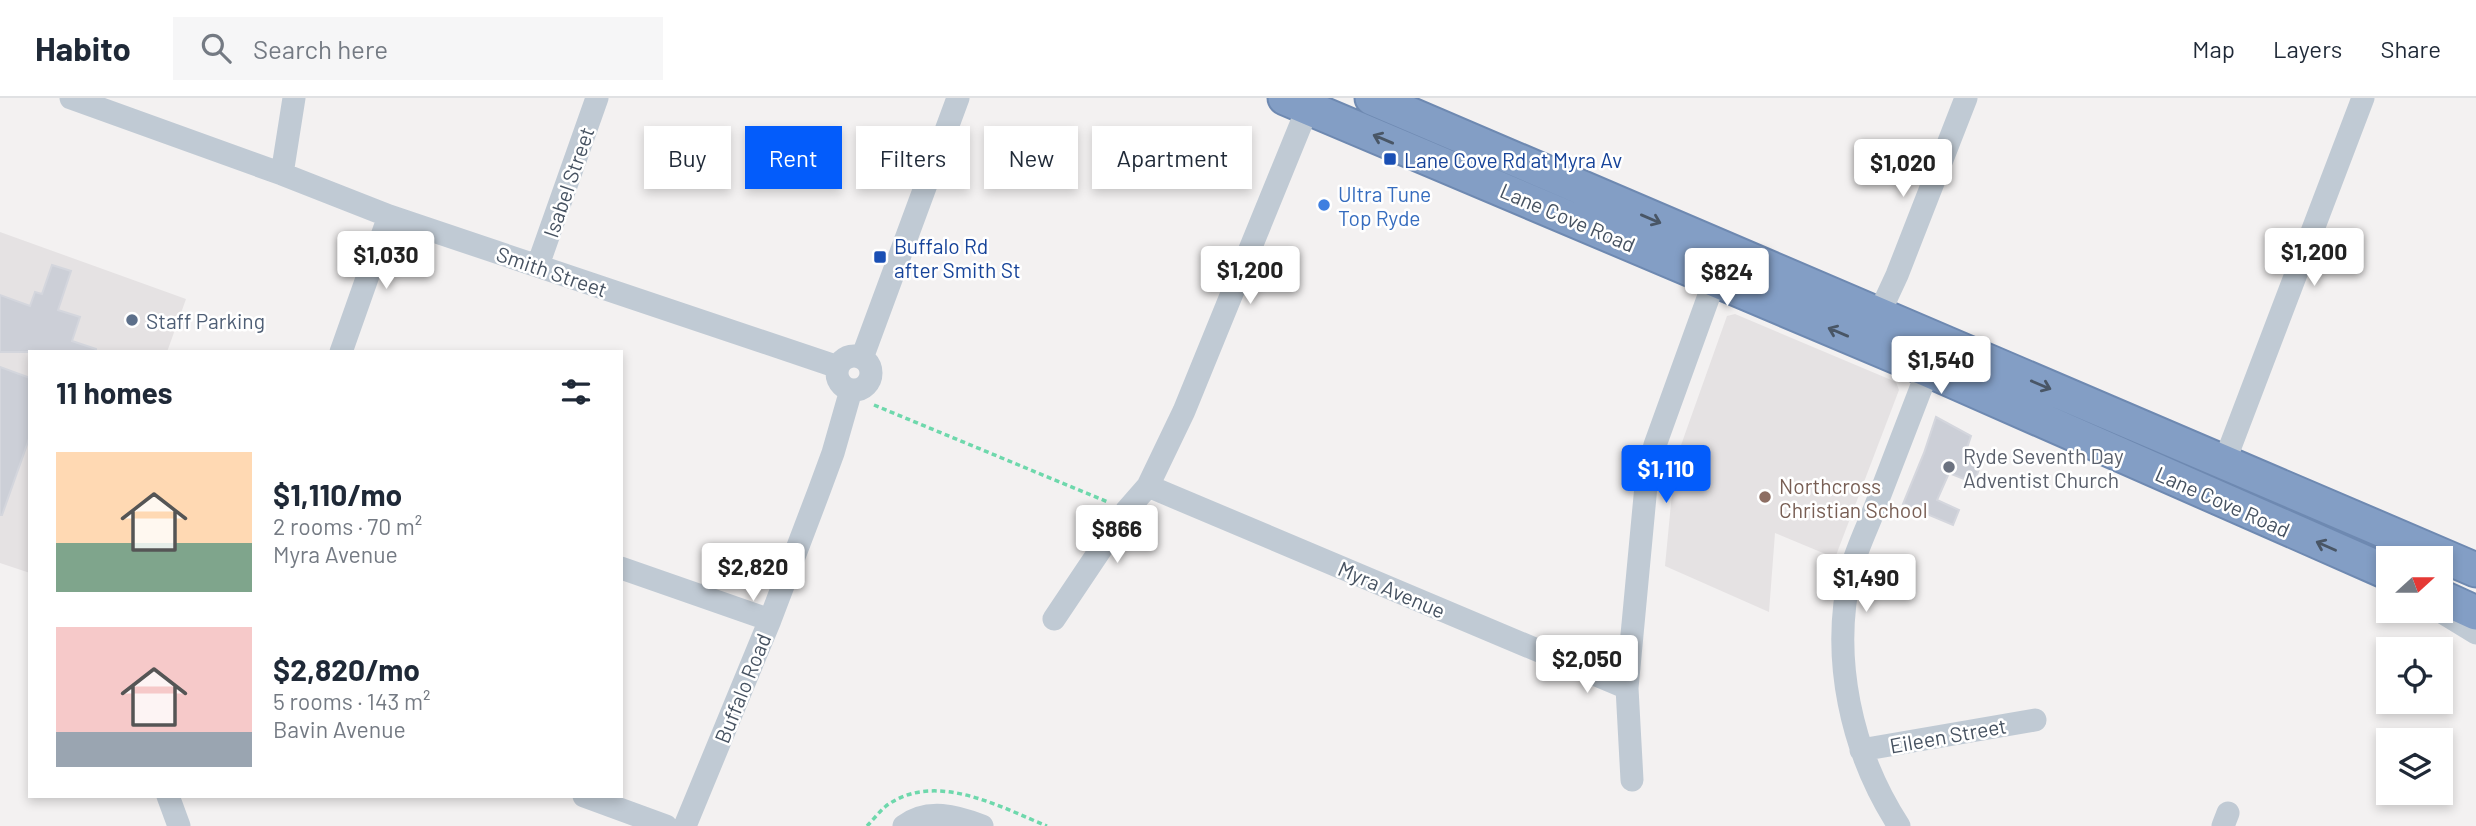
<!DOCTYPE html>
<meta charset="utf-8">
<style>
:root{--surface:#fff;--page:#f6f6f7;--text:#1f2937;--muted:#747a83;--line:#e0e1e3;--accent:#035cfb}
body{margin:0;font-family:Barlow,sans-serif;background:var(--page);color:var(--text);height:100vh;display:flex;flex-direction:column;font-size:26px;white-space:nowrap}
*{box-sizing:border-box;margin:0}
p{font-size:23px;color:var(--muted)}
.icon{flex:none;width:38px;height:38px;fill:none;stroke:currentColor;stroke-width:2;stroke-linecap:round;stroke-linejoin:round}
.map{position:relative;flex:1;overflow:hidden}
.panel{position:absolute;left:28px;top:252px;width:595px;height:448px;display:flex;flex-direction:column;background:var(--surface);border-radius:0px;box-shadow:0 4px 10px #0003}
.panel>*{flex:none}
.top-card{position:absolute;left:644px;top:28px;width:665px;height:63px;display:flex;gap:14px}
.needle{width:46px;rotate:69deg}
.controls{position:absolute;left:2376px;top:448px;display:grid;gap:14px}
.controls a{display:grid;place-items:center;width:77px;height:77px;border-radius:0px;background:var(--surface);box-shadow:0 4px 10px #0003;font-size:35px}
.price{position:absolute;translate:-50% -60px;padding:0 16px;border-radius:7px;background:#fff;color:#222;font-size:23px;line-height:46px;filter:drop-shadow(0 2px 4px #0008)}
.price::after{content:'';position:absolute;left:50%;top:42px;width:21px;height:16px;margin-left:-10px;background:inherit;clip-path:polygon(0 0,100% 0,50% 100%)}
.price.selected{background:var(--accent);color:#fff}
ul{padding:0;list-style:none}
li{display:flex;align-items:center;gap:21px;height:175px;padding:0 28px}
li span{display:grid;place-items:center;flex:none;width:196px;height:140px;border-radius:0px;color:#555}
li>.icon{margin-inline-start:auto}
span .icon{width:84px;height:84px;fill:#fffc;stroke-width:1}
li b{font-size:30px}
h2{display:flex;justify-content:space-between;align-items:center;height:84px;padding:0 28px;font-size:30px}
.chip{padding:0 24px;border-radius:0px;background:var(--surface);box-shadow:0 4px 10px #0003;font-size:24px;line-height:63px}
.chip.selected{background:var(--accent);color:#fff}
header{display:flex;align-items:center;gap:42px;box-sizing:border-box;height:98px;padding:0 35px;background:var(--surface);border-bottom:2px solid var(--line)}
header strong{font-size:33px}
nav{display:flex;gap:38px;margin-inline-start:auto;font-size:24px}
.search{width:490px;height:63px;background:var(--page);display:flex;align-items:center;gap:18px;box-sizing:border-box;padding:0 24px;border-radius:0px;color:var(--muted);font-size:26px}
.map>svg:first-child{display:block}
</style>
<header>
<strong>Habito</strong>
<div class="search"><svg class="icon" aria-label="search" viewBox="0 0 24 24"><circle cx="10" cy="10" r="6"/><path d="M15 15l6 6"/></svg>Search here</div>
<nav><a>Map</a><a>Layers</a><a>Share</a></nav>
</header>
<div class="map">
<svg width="2476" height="728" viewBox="0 0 2476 728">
<rect width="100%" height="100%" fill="#f3f1f1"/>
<path fill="#e5e2e3" d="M0,134L186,201L167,254H30V475L0,465Z
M1735,216L1896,284L1899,292L1835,460L1775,435L1769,514L1665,468L1675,364L1727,218Z"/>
<path fill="#cccfd7" stroke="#d4d6dd" stroke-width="2" d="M52,167L71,173L58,212L80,219L72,243L96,251V254H0V197L30,208L35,194L42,196Z
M0,269L30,280V338L2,417H0Z
M1936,319L1971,338L1967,350L1973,360L1982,363L1974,385L1949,375L1937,402L1959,412L1953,427L1903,406L1924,355Z"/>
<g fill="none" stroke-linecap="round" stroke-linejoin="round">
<defs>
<path id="highway" d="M1285,0L1928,272L2389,475
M1372,0L2476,472
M2441,499L2476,515"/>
</defs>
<use href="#highway" stroke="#6e89b1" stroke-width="37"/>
<path stroke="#6ed8ac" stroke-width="3.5" stroke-dasharray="5 3.5" stroke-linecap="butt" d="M874,307L1108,404
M867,728C873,722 879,714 886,708C935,672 1000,709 1047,728"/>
<path stroke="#c0cad4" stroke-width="23" d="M71,0L282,76L389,118L838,269
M282,76L294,0
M538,167L597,0
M1878,218L1897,177L1966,0
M341,254L389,118
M837 275a17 17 0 1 1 34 0a17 17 0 1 1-34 0Z
M862,260L958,0
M2224,365L2363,0
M1148,388L1627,590
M621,470L770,522
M2440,513L2476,535
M1054,521L1127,412L1148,388L1184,313L1308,9
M1861,652L2035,622
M1632,682L1627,590L1647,377L1655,347L1715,181
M168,698L179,728
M584,698L666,728
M685,728L770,522L819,393L833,355L851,292
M904,728C928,710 956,718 982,728
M1899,728C1851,654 1830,559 1851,472C1857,450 1868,428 1876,407C1893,362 1911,317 1928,272
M2223,728L2228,715"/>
<use href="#highway" stroke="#839ec5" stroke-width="33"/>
</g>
<defs><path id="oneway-shaft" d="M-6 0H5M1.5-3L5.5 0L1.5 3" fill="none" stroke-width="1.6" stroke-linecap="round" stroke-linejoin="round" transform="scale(1.75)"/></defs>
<g stroke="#495666">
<use href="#oneway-shaft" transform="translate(1383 41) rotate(-157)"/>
<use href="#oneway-shaft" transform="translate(1651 121) rotate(23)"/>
<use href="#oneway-shaft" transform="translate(1838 234) rotate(-157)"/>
<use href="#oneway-shaft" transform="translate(2041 287) rotate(23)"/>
<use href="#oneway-shaft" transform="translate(2326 448) rotate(-156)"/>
</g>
<g fill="#1a4fb4" stroke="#fff" stroke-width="2.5">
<rect x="1383" y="54" width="14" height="14" rx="3.5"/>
<rect x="873" y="152" width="14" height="14" rx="3.5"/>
</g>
<circle fill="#3f7fe0" stroke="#fff" stroke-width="2.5" cx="1324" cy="107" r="7"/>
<circle fill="#5c6f8a" stroke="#fff" stroke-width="2.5" cx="132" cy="222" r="7"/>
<circle fill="#6b7280" stroke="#fff" stroke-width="2.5" cx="1949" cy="369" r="7"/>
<circle fill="#8d6e63" stroke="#fff" stroke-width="2.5" cx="1765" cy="399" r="7"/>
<g text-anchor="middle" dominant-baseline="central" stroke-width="5" stroke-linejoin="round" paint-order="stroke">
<g font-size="21" fill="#164399" stroke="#fff" text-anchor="start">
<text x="1404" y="61">Lane Cove Rd at Myra Av</text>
<text x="894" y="147">Buffalo Rd<tspan x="894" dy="24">after Smith St</tspan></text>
</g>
<g font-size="21" fill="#465261" stroke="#fff">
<text transform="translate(568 84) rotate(-71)">Isabel Street</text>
<text transform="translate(1568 119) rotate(23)">Lane Cove Road</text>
<text transform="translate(552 173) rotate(19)">Smith Street</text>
<text transform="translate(2223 403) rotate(24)">Lane Cove Road</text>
<text transform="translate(1392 491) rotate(23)">Myra Avenue</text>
<text transform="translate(742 590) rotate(-68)">Buffalo Road</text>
<text transform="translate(1948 637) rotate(-10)">Eileen Street</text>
</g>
<g font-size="21" fill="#366cbe" stroke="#fff" text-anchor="start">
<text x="1338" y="95">Ultra Tune<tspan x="1338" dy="24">Top Ryde</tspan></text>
</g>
<g font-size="21" fill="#4e5e75" stroke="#fff" text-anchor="start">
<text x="146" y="222">Staff Parking</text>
</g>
<g font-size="21" fill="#5b616d" stroke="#fff" text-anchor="start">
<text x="1963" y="357">Ryde Seventh Day<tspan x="1963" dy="24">Adventist Church</tspan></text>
</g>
<g font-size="21" fill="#785e54" stroke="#fff" text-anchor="start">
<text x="1779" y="387">Northcross<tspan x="1779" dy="24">Christian School</tspan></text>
</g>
</g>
</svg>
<div class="controls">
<a><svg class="needle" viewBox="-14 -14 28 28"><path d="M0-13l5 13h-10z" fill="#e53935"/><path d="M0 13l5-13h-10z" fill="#747a83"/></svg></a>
<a><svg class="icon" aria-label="locate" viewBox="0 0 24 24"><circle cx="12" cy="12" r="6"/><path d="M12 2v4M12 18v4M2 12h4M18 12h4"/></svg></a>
<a><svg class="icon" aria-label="layers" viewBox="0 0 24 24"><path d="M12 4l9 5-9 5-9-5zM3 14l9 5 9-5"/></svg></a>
</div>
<b class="price" style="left:1903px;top:101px">$1,020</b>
<b class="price" style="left:2314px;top:190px">$1,200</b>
<b class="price" style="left:386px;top:193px">$1,030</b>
<b class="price" style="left:1250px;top:208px">$1,200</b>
<b class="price" style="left:1727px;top:210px">$824</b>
<b class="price" style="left:1941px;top:298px">$1,540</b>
<b class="price selected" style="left:1666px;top:407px">$1,110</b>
<b class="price" style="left:1117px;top:467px">$866</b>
<b class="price" style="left:753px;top:505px">$2,820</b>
<b class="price" style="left:1866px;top:516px">$1,490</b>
<b class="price" style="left:1587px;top:597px">$2,050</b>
<div class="top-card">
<a class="chip">Buy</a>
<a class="chip selected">Rent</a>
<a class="chip">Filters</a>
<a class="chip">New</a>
<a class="chip">Apartment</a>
</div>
<section class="panel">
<h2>11 homes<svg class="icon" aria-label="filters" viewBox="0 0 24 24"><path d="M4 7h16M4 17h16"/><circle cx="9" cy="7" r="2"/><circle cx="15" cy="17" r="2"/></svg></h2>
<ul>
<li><span style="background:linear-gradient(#ffd9b3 65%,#7fa58c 0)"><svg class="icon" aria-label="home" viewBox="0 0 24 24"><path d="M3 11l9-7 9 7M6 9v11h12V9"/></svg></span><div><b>$1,110/mo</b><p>2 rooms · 70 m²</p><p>Myra Avenue</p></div></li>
<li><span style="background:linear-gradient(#f6c9c9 75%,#9aa5b1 0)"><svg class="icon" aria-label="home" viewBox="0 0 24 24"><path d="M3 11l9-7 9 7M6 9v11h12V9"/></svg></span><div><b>$2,820/mo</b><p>5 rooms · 143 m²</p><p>Bavin Avenue</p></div></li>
</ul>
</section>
</div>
